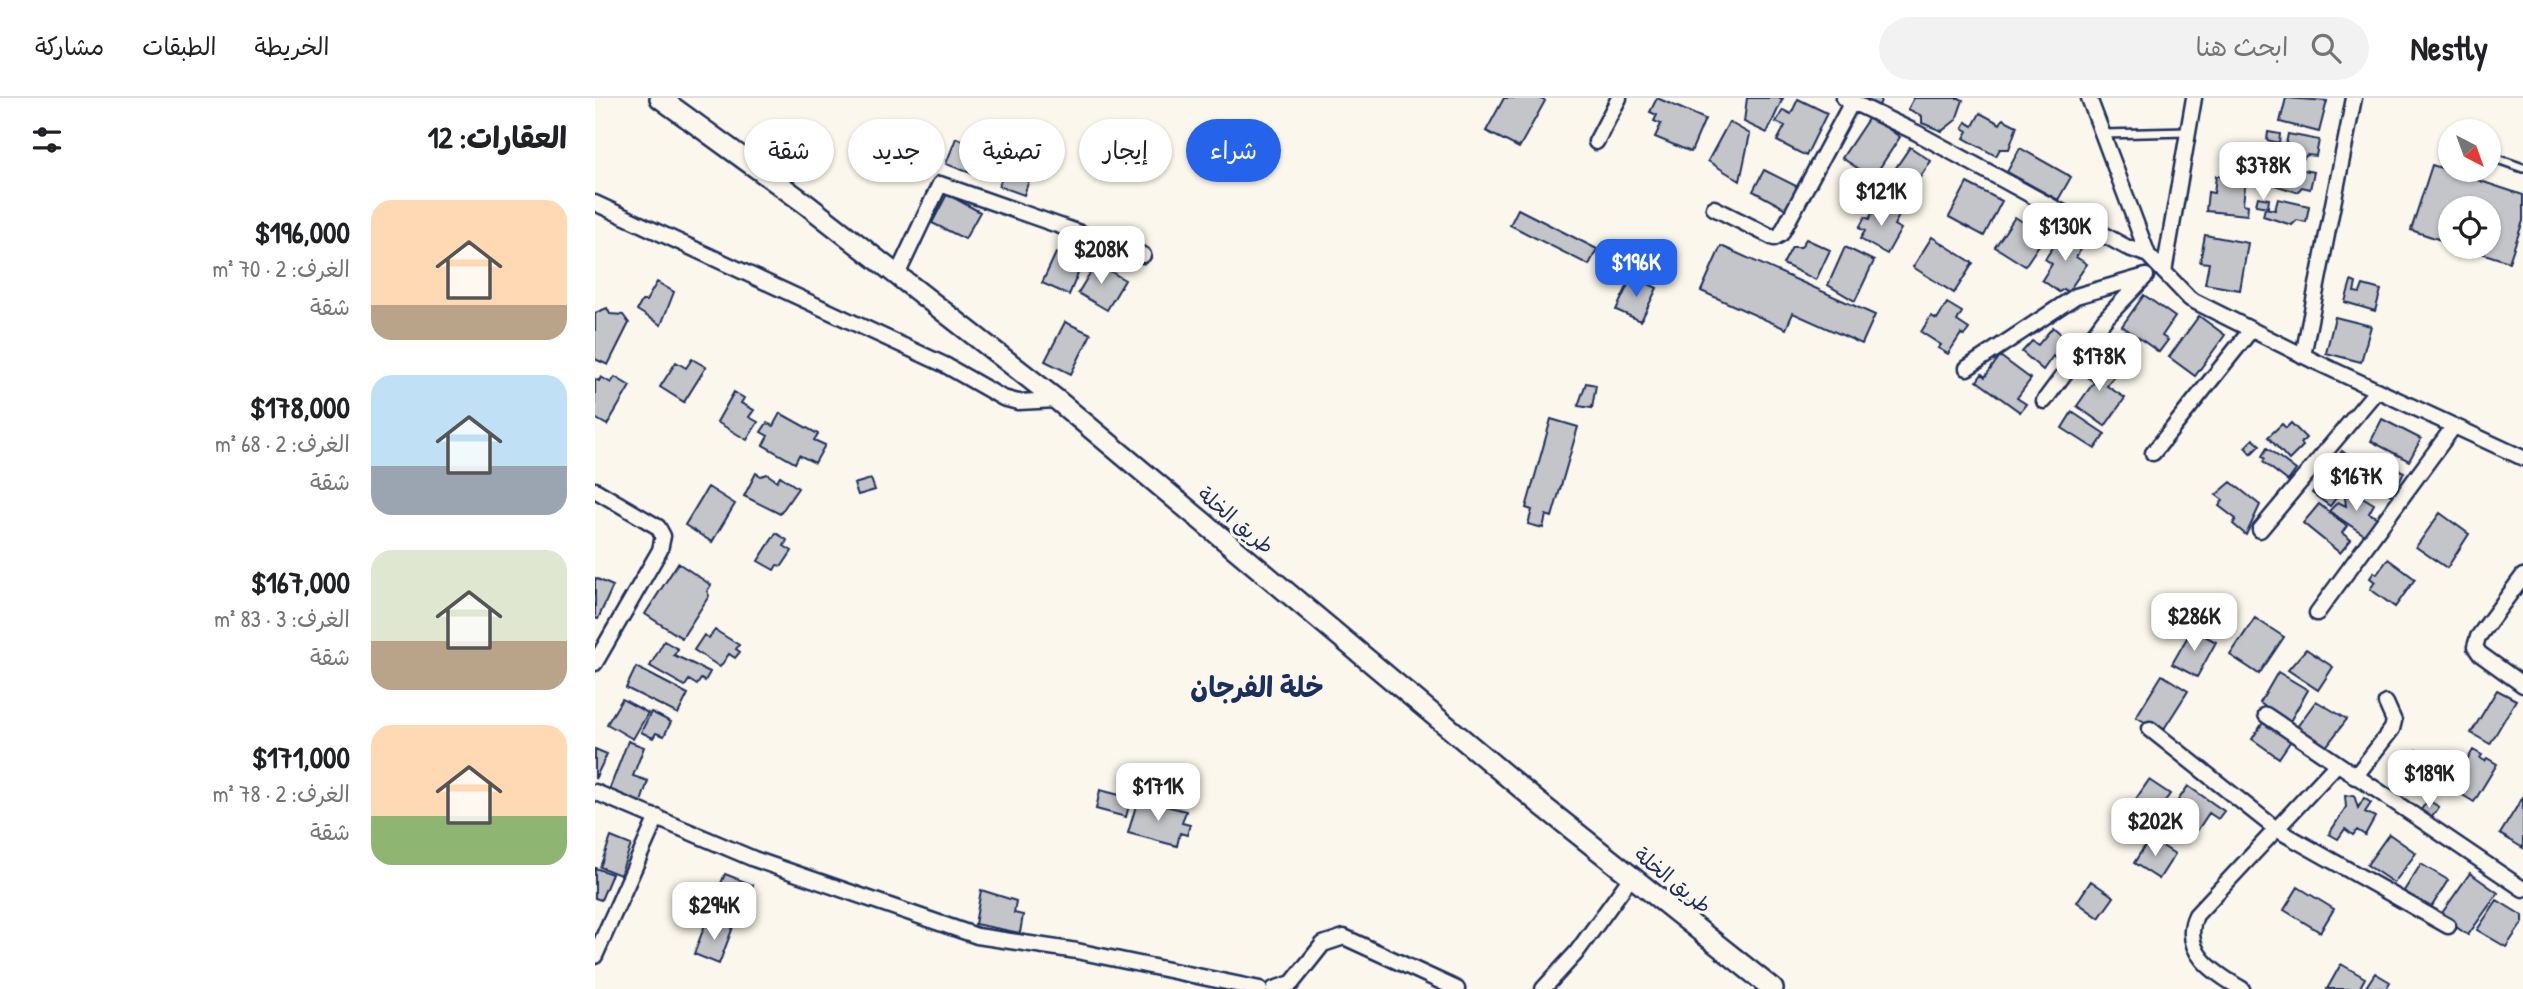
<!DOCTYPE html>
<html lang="ar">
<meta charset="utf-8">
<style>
:root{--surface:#fff;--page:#f2f2f2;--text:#202124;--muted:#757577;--line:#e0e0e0;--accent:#2563eb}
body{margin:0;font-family:"Patrick Hand","Playpen Sans Arabic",sans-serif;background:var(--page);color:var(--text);direction:rtl;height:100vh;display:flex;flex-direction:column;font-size:26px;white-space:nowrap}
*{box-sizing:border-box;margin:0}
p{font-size:23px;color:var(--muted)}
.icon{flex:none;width:38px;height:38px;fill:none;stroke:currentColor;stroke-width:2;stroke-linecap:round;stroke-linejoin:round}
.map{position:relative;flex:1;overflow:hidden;direction:ltr}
.drawer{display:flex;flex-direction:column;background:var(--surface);width:595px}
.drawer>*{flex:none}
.hud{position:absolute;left:21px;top:21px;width:665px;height:63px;direction:rtl;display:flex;gap:14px}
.needle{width:46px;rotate:139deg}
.buttons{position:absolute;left:1843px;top:21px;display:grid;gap:14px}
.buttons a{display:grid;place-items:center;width:63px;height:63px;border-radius:50%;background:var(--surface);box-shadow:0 2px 5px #0004;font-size:35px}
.price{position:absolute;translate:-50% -60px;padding:0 16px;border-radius:14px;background:#fff;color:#222;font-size:23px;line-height:46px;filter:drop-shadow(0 2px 4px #0008)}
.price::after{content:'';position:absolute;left:50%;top:42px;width:21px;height:16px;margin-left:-10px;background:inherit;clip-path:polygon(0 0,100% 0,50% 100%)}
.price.current{background:var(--accent);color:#fff}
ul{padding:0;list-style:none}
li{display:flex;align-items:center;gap:21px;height:175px;padding:0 28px}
li span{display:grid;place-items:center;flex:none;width:196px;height:140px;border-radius:21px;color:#555}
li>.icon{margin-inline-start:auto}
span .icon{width:84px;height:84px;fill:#fffc;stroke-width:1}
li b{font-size:30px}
h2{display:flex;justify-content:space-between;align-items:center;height:84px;padding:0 28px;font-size:30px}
.chip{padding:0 24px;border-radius:32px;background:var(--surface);box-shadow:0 2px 5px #0004;font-size:24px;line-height:63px}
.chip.current{background:var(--accent);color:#fff}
header{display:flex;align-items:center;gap:42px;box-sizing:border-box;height:98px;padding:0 35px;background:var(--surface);border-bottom:2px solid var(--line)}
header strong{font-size:33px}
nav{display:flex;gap:38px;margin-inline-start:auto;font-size:24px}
.search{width:490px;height:63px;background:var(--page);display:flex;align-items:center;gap:18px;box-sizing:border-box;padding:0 24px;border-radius:38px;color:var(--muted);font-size:26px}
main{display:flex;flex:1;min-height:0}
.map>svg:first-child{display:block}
</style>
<header>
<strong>Nestly</strong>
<div class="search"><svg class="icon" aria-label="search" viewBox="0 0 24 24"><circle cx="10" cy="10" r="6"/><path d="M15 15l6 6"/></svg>ابحث هنا</div>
<nav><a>الخريطة</a><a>الطبقات</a><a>مشاركة</a></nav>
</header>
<main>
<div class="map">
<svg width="1928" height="891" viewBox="0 0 1928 891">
<rect width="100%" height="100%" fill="#fbf7ec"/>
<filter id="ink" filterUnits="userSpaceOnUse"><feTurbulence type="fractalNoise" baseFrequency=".0143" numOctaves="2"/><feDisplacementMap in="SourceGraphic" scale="14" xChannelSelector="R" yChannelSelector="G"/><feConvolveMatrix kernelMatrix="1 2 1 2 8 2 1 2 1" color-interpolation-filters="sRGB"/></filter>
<g filter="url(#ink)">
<path fill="#c3c5c9" stroke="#1b2f5e" stroke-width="2" d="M909,0H944L950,3L924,50L891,33Z
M1062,0L1110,21L1096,54L1060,39L1066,26L1059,23L1062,17L1055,14Z
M1188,0L1172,35L1149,24L1152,0Z
M1261,0H1287L1283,10Z
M1319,0H1364L1368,2L1361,22L1347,33L1327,25V18L1313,11Z
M1691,0L1732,3L1724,34L1685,24Z
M1203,1L1232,15L1211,58L1182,43L1190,28L1181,24L1188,12L1196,16Z
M1385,15L1405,26L1408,21L1422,28L1414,51H1405L1401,58L1369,40L1373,33L1368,30L1371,24L1378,28Z
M1275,18L1305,39L1278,80L1247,60Z
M1134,24L1155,36L1145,83L1113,63Z
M1673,34L1685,36L1684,45L1672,42Z
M1693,36L1724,42L1721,58L1712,57L1707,62L1678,53L1680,44L1691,46Z
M361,40L399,55L389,80L351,66Z
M1315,49L1336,63L1315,94L1294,80Z
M1425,50L1476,79L1463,102L1412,74Z
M415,56L440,64L429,97L404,88Z
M1669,65L1681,68L1679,77L1667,75Z
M1837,67L1928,97V123L1914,164L1868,149H1894V110H1855V145L1816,132Z
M1688,68L1719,74L1715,91L1707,89L1702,94L1673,85L1674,77L1686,79Z
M1169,72L1203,89L1191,111L1158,93Z
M1621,78L1651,80L1648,106L1653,107L1652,117L1611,113L1613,94L1619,95Z
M1372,85L1407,103L1389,138L1354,119Z
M352,96L385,114L370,141L337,125Z
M1663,99L1674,101L1673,109L1661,107Z
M1683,101L1714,108L1711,124L1702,122L1697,127L1668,118L1670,110L1680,112Z
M1283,104L1305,116L1299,127L1306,131L1292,156L1265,141L1270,133L1264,130L1270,119L1274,121Z
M923,111L1002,151L994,167L915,127Z
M1420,119L1450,138L1430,168L1400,149Z
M1470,132L1490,145L1481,159L1492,166L1473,194L1469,191L1464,194L1447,182L1457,166L1450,161Z
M1610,137L1653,145L1645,192L1610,186L1614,165L1605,164Z
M1337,139L1378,165L1359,195L1318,169Z
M1211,141L1235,152L1221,182L1188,166L1197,149H1206Z
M1126,148L1280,217L1267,246L1198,215L1191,231L1106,193Z
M1250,149L1279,163L1260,203L1233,187Z
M461,155L487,166L474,197L447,185Z
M501,165L530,182L512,212L483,195Z
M1037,178L1062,190L1046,223L1021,212Z
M1756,183L1761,185L1759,194L1765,195L1768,187L1786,192L1780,213L1750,204Z
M62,184L79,194L66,227L42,212L47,203H51Z
M1549,197L1580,219L1567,238L1573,242L1564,254L1527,228Z
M1352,205L1367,214L1362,223L1374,231L1369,238L1366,236L1353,256L1343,250L1346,247L1326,234L1336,218L1342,221Z
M12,210L15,216L28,217L34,225L13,267L0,261V215Z
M1604,218L1630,237L1600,278L1574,259Z
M1740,219L1776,228L1766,264L1731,255Z
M470,224L496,236L476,276L450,263Z
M1458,229L1475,244L1461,261L1458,258L1448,272L1427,254L1437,243L1443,247Z
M1405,258L1436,281L1422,300L1431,306L1425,314L1382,283L1387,276L1390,279Z
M1492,258L1519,278L1512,288L1530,300L1510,328L1482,308L1499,284L1482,272Z
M97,261L111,269L89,304L65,289L81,264L91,270Z
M6,279L16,285L20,279L35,288L12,327L0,320V281L4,283Z
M991,285L1001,287L997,310L983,308Z
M139,294L149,300L146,305L159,312L154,319L163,324L152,342L122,324Z
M1477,314L1510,336L1500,351L1467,330Z
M185,315L223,336L219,342L230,347L220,365L204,357L200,365L168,347L173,338L166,334L172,325L178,328Z
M956,321L983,329L957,419L951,417L948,430L933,426L937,412L931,410Z
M1787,321L1826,341L1814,363L1776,343Z
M1696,325L1711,340L1706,345L1708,348L1694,362L1673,339L1687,326L1691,330Z
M1658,341L1665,347L1656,356L1650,349Z
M1672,350L1701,372L1693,383L1668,364L1670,361L1667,358Z
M1747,353L1758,361L1749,373L1757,379L1735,408L1717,395Z
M1770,356L1809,374L1798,398L1759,379Z
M161,375L166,378L172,376L182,383L185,378L203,390L185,416L149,398Z
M276,381L280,392L263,397L259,386Z
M1636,384L1665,407L1651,437L1638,426L1641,421L1624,408L1628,402L1621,397Z
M113,389L140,406L117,444L90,427Z
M1759,394L1779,406L1774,415L1785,421L1771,438L1734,413L1743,404L1751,408L1750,400Z
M1724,406L1752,428L1747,435L1756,442L1745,455L1708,425Z
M1845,415L1874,436L1852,470L1821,449Z
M181,435L192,442L189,448L197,453L187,468L182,467L179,472L163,463Z
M1793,461L1820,481L1800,509L1775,491L1780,484L1775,480L1779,474L1782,476Z
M83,465L116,487L112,493L114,498L87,540L50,516Z
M0,480L18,488L3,521L0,520Z
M1660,520L1689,539L1664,576L1635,557Z
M1597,531L1621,544L1602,579L1577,566Z
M120,532L144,547L141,551L145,554L140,560L134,556L125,569L99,552L109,537L114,540Z
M69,543L83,551L79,557L115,574L110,583L106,581L102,587L94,582L90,588L55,568Z
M1711,551L1738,569L1723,592L1693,572Z
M41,569L93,596L83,616L31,590Z
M1683,574L1713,592L1694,625L1665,605Z
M1567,577L1593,593L1567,634L1541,619Z
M1902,592L1921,602L1895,646L1876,635Z
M27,601L53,615L38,641L12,626Z
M1721,603L1752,621L1730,650L1702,629Z
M56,614L76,624L69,638L61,635L58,640L46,634Z
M1669,623L1697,641L1684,660L1657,641Z
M33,643L49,649L38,678L53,683L45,707L13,695Z
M0,651L12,656L0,681Z
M1821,652L1853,672L1835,701L1803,681Z
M1878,652L1887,657L1885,660L1890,663L1892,660L1902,666L1879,704L1851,687L1856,679L1860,681L1867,661L1871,664Z
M1554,682L1575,696L1554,725L1534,711Z
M1593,688L1629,713L1623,721L1614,715L1598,739L1571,720Z
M505,692L536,700L531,719L501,711Z
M1759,697L1763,710L1769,700L1776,705L1770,714L1780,719L1770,737L1762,732L1758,737L1750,731L1743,741L1734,736L1751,709L1750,698Z
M1928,699V750L1905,736Z
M543,701L591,713L587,725L595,727L592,737L585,735L582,748L533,735Z
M1833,702L1844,709L1834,723L1823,716Z
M1794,736L1821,755L1799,785L1772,767Z
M16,739L36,747L25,777L5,769Z
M1555,740L1580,756L1564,781L1539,765Z
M1826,766L1853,782L1834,813L1807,796Z
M0,770L17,776L6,802L0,800Z
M1875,775L1903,795L1873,837L1845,818Z
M130,776L158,787L142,823L114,812Z
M1496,783L1519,799L1504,820L1482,804Z
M1703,789L1739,811L1725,834L1689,812Z
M386,792L421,803L419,815L428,817L425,835L380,826Z
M1902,802L1928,818V824L1911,849L1882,832Z
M119,822L138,829L124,866L99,856L110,827L117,829Z
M1746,866L1770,880L1764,891H1732Z
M1780,875L1795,884L1791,891L1771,889Z"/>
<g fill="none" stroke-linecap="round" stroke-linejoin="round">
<defs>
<path id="lane" d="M1508,36L1593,34
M1894,58L1928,70"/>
<path id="street" d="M1249,0L1322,35L1531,149L1553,157L1595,201L1719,263L1928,360
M1494,0L1553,157
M1001,44L1024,0
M0,105L350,267L408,300L423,304L462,302
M1119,110L1179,140L1186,136L1257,4
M1569,174L1599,0
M302,177L345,86L548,157
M1708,258L1759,0
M1372,270L1481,198L1551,178
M1449,303L1510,221L1551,178
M1558,355L1656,232
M0,392L63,429L68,438L65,452L0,565
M1665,432L1782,292
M1928,478L1883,539L1880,549L1885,556L1928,587
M1722,515L1859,328
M1671,617L1928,791
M1555,631L1681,731L1853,828
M1760,679L1797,631L1799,623L1791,605
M0,694L159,761L382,838L482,853L665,891
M0,858L62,719
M679,891L697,885L728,846L749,839L862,891
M948,891L981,855L1037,778
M1647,891C1619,875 1585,853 1601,817L1742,666"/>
<path id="secondary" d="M65,0L211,106L462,302L944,705L1178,891"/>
</defs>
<use href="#lane" stroke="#1b2f5e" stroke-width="12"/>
<use href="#street" stroke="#1b2f5e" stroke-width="19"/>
<use href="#secondary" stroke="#1b2f5e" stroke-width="24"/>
<use href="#lane" stroke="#fbf7ec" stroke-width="7"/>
<use href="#street" stroke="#fbf7ec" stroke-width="14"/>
<use href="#secondary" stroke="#fbf7ec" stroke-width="19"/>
</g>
</g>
<g text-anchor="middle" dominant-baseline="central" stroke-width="6" stroke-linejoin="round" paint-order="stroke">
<g font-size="21" fill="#1b2f5e" stroke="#fbf7ec">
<text transform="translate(641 422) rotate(40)">طريق الخلة</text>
<text transform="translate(1078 782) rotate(39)">طريق الخلة</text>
</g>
<g font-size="28" font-weight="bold" fill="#1b2f5e" stroke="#fbf7ec">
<text x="662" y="589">خلة الفرجان</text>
</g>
</g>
</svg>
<div class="buttons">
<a><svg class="needle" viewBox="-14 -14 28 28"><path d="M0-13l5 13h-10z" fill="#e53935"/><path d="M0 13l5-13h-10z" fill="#757577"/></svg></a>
<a><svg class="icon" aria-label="locate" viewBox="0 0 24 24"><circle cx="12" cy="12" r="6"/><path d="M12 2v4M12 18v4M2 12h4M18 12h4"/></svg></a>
</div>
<b class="price" style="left:1668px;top:104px">$378K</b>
<b class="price" style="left:1286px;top:130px">$121K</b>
<b class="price" style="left:1470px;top:165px">$130K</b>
<b class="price" style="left:506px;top:188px">$208K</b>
<b class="price current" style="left:1041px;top:201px">$196K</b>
<b class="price" style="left:1504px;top:295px">$178K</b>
<b class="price" style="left:1761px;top:415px">$167K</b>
<b class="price" style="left:1599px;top:555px">$286K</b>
<b class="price" style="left:1834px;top:712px">$189K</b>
<b class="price" style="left:563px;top:725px">$171K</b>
<b class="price" style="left:1560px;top:760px">$202K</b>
<b class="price" style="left:119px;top:844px">$294K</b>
<div class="hud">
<a class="chip current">شراء</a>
<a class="chip">إيجار</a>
<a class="chip">تصفية</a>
<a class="chip">جديد</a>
<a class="chip">شقة</a>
</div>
</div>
<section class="drawer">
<h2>العقارات: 12<svg class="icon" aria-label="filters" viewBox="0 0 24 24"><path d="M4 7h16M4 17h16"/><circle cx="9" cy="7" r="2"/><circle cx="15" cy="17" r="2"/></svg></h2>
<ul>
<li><span style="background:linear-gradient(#ffd9b3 75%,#b9a48a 0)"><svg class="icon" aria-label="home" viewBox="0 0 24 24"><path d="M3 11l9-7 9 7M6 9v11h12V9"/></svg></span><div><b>$196,000</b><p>الغرف: 2 · 70 m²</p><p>شقة</p></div></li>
<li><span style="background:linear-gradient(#bfe0f5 65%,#9aa5b1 0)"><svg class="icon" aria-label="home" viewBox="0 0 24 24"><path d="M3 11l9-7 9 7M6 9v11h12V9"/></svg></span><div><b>$178,000</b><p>الغرف: 2 · 68 m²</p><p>شقة</p></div></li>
<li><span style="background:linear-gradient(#dfe7d0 65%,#b9a48a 0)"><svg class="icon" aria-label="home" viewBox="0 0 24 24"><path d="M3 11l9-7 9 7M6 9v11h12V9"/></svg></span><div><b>$167,000</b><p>الغرف: 3 · 83 m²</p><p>شقة</p></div></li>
<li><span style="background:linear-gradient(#ffd9b3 65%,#8fb573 0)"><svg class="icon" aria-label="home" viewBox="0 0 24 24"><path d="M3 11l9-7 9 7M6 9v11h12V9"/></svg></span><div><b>$171,000</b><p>الغرف: 2 · 78 m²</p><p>شقة</p></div></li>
</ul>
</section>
</main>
